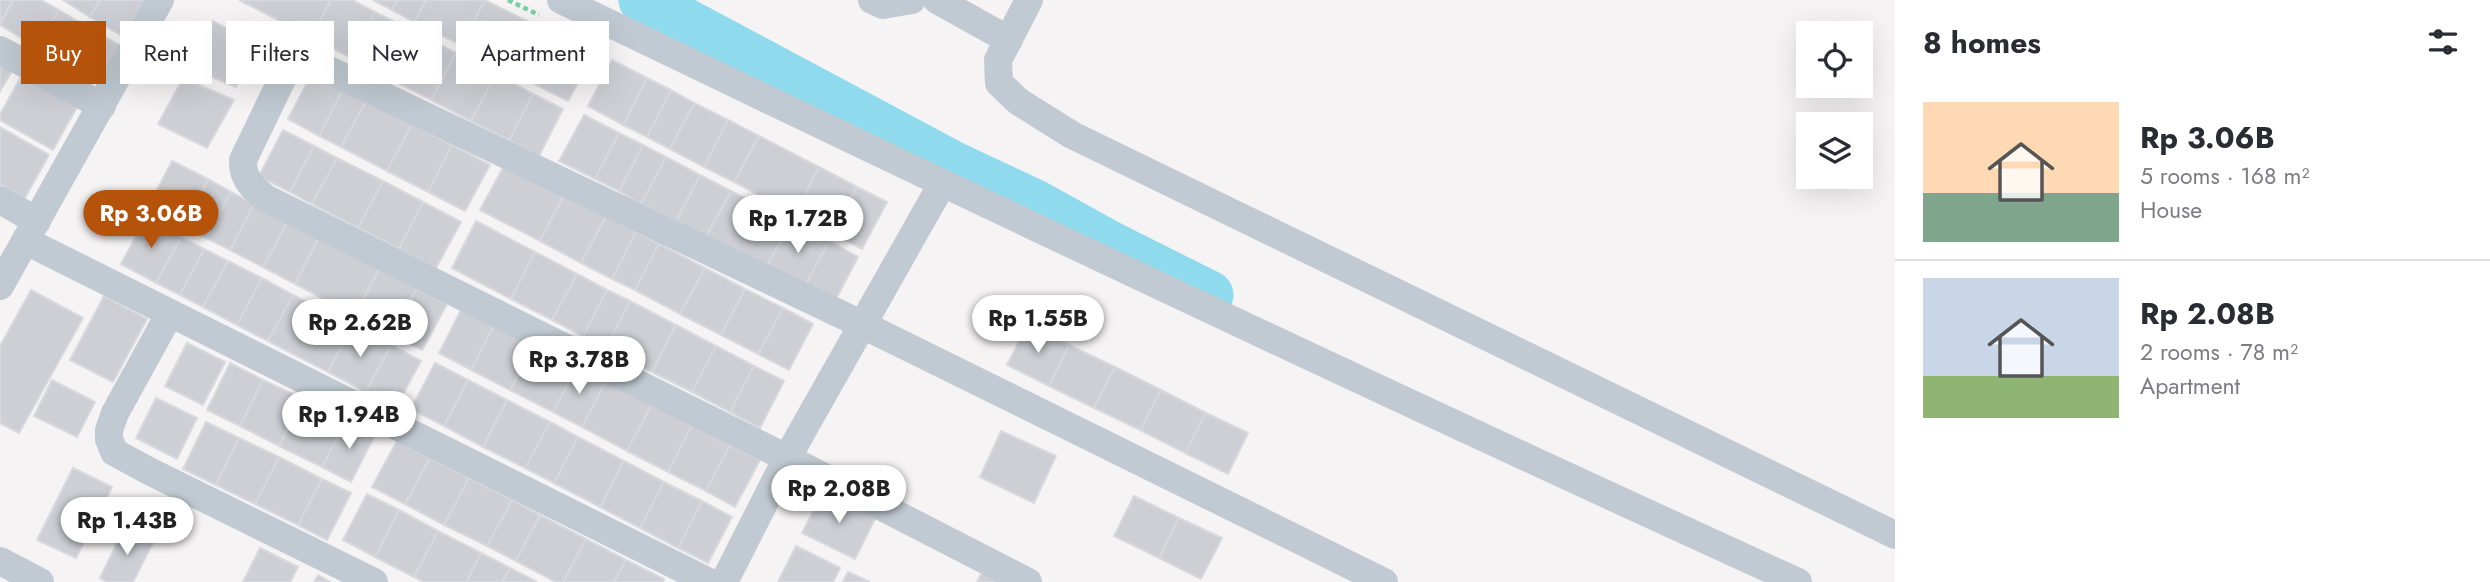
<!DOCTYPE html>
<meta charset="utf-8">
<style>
:root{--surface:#fff;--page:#f7f7f7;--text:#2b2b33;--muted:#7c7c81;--line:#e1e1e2;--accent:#b45309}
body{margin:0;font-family:Jost,sans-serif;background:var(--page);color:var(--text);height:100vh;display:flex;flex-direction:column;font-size:26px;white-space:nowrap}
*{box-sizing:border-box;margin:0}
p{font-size:23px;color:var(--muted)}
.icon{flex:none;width:38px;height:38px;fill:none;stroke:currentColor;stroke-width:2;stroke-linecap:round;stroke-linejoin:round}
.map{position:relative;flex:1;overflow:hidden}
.details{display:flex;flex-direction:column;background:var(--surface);width:595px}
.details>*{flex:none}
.guide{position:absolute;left:21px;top:21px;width:665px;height:63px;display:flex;gap:14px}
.buttons{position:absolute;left:1796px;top:21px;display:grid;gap:14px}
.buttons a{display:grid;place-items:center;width:77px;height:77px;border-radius:0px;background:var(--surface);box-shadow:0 7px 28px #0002;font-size:35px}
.price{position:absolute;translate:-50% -60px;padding:0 16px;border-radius:24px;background:#fff;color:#222;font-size:23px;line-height:46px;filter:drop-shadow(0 2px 4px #0008)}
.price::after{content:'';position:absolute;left:50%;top:42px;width:21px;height:16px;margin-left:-10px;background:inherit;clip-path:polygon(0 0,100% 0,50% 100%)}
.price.current{background:var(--accent);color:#fff}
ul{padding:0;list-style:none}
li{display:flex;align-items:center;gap:21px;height:175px;padding:0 28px}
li+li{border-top:2px solid var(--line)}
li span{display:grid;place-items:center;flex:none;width:196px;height:140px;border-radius:0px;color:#555}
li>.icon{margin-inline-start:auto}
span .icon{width:84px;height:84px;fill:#fffc;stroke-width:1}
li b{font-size:30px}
h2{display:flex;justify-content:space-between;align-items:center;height:84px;padding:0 28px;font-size:30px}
.tag{padding:0 24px;border-radius:0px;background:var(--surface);box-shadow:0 7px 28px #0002;font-size:24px;line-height:63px}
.tag.current{background:var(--accent);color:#fff}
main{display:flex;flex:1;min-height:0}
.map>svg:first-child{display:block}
</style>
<main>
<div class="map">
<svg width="1895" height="582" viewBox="0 0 1895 582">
<rect width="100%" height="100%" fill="#f5f3f3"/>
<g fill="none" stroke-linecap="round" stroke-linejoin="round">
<path stroke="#90daee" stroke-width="49" d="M643,0L956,167L1035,204L1111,246L1209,295"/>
</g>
<path fill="#cdcfd5" stroke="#d7d9de" stroke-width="2" d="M0,0H13L0,23Z
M13,0H41L59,10L37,47L0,25Z
M63,0H100L90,17Z
M100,0H145L124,37L90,17Z
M239,0H331L311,37Z
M331,0H352L375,12L351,58L311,37Z
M373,0H397L392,10Z
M397,0H426L414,22L392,10Z
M426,0H485L461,45L414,22Z
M485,0L525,20L501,66L461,45Z
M59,10L86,26L65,63L37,47Z
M375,12L409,29L385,76L351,58Z
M525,20L563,39L538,86L501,66Z
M212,21L257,43L236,87L187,67Z
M86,26L121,46L99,83L65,63Z
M409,29L456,53L431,100L385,76Z
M563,39L593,55L568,101L538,86Z
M456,53L496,74L471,121L431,100Z
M612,60L647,78L623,125L588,106Z
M0,64L12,71L0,91Z
M312,73L343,89L319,136L288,119Z
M496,74L533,94L509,140L471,121Z
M22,75L77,107L53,150L0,120V114Z
M183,78L234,100L207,148L158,124Z
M647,78L671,90L647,137L623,125Z
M343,89L366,101L341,147L319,136Z
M671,90L694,103L670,149L647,137Z
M533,94L563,109L539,156L509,140Z
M366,101L412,124L387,171L341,147Z
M694,103L728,120L704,167L670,149Z
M584,115L619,133L595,179L559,161Z
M728,120L759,136L734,182L704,167Z
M412,124L452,145L428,192L387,171Z
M0,127L49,155L25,198L0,184Z
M283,130L314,146L290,192L259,176Z
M619,133L643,145L619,191L595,179Z
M759,136L819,167L795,214L734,182Z
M452,145L490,165L465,211L428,192Z
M643,145L666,157L641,204L619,191Z
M314,146L337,158L312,204L290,192Z
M666,157L700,175L676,221L641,204Z
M337,158L383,181L358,228L312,204Z
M172,161L208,179L183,226L148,207Z
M505,164L564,195L540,241L480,210Z
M819,167L857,187L832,233L795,214Z
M700,175L731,191L706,237L676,221Z
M208,179L231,192L206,238L183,226Z
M383,181L423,202L399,249L358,228Z
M857,187L887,202L862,249L832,233Z
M731,191L791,222L766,268L706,237Z
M231,192L254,204L230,250L206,238Z
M564,195L606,216L581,263L540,241Z
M423,202L461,222L436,268L399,249Z
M254,204L288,221L263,267L230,250Z
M606,216L636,232L612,279L581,263Z
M146,218L181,237L156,283L121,264Z
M288,221L319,237L295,284L263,267Z
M476,221L535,252L511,299L452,268Z
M791,222L829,241L804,288L766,268Z
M636,232L659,244L635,290L612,279Z
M181,237L204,249L180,295L156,283Z
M319,237L379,269L355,315L295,284Z
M829,241L858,257L834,303L804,288Z
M659,244L705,268L680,314L635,290Z
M204,249L228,261L203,307L180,295Z
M535,252L577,274L552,320L511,299Z
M228,261L262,278L237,325L203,307Z
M705,268L745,289L721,335L680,314Z
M379,269L417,288L392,334L355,315Z
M577,274L607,290L583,336L552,320Z
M262,278L293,295L268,341L237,325Z
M417,288L447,304L422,350L392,334Z
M745,289L783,308L758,354L721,335Z
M31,290L83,318L19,433L0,423V346Z
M607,290L630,301L606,348L583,336Z
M293,295L353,326L328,372L268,341Z
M104,296L147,319L113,382L70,360Z
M630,301L676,325L652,372L606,348Z
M463,306L495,323L471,370L439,353Z
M783,308L813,324L789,370L758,354Z
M495,323L535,344L510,390L471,370Z
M1028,324L1069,345L1049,386L1007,365Z
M676,325L716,346L692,392L652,372Z
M353,326L391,345L366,392L328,372Z
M187,343L225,362L203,405L165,386Z
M535,344L577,366L553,412L510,390Z
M391,345L421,361L396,407L366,392Z
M1069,345L1115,367L1094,408L1049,386Z
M716,346L754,366L730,412L692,392Z
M230,363L263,380L240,426L207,410Z
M435,363L468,380L444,426L411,409Z
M577,366L606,381L582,427L553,412Z
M754,366L784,381L760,428L730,412Z
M1115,367L1161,390L1140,430L1094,408Z
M52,380L95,402L77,437L34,416Z
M263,380L303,399L279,446L240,426Z
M468,380L507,400L483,447L444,426Z
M606,381L652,404L627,451L582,427Z
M1161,390L1206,413L1185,453L1140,430Z
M156,398L197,418L177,459L136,438Z
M303,399L346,421L322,467L279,446Z
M507,400L550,422L525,468L483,447Z
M652,404L692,425L668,472L627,451Z
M1206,413L1248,433L1228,474L1185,453Z
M346,421L375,435L351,482L322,467Z
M206,422L239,438L216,485L183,469Z
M550,422L578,437L554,483L525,468Z
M692,425L730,445L706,491L668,472Z
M1001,431L1056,456L1034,503L980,477Z
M578,437L624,461L600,507L554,483Z
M239,438L279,457L255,504L216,485Z
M397,441L430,458L405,504L372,487Z
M730,445L760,460L735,507L706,491Z
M279,457L322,479L298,525L255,504Z
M430,458L469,478L444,525L405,504Z
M624,461L664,482L640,528L600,507Z
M73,468L112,487L76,558L37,540Z
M469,478L512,500L487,546L444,525Z
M322,479L351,493L327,540L298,525Z
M664,482L702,501L678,548L640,528Z
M824,490L876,517L855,559L802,533Z
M367,494L399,510L375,557L343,540Z
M1134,496L1179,518L1159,558L1114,536Z
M512,500L540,515L516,561L487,546Z
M702,501L732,517L708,563L678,548Z
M399,510L438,531L414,577L375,557Z
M540,515L586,539L563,582H556L516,561Z
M1179,518L1222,538L1201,579L1159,558Z
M125,527L154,541L133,582H107L100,578Z
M438,531L481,553L466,582H424L414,577Z
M586,539L626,560L614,582H563Z
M796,546L840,568L833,582H778Z
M260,548L298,567L290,582H243Z
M481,553L510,568L502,582H466Z
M626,560L664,579L663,582H614Z
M510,568L537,582H502Z
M983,571L1007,582H977Z
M848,572L870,582H843Z
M318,575L330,582H314Z"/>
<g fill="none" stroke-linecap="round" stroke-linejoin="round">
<path stroke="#7ad0a6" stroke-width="4.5" stroke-dasharray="5 3.5" stroke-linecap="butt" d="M508,0L539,15"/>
<path stroke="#c1cad2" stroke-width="28" d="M561,0C971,198 1383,393 1798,582
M872,0L883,5L912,0
M937,0L1009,40
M1029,0L998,60L999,83L1019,102L1072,135L1895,535
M0,50L102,106
M0,200L37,221
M26,241L170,313
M0,286L160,0
M0,561L40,582
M374,582L149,471L114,452L109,439V430L115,413L170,313L709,582
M724,582L787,458L942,184
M1028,582L787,458L265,198C252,187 242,178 243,160L286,71L301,61L314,63L861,324L1384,582"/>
</g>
</svg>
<div class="buttons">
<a><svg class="icon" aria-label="locate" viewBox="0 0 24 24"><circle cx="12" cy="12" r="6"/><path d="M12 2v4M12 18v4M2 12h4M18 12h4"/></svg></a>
<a><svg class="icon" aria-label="layers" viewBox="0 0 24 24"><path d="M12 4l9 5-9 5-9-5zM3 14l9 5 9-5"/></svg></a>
</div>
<b class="price current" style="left:151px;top:250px">Rp 3.06B</b>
<b class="price" style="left:798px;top:255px">Rp 1.72B</b>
<b class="price" style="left:1038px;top:355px">Rp 1.55B</b>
<b class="price" style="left:360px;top:359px">Rp 2.62B</b>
<b class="price" style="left:579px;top:396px">Rp 3.78B</b>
<b class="price" style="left:349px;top:451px">Rp 1.94B</b>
<b class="price" style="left:839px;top:525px">Rp 2.08B</b>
<b class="price" style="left:127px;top:557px">Rp 1.43B</b>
<div class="guide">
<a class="tag current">Buy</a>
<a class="tag">Rent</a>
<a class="tag">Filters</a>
<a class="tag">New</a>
<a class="tag">Apartment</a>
</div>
</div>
<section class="details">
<h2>8 homes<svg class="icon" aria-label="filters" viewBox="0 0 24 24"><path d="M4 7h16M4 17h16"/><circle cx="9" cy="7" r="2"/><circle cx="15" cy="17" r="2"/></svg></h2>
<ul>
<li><span style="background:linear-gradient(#ffd9b3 65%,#7fa58c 0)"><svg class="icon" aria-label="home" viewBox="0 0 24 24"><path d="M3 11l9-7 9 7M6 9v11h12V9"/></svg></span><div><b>Rp 3.06B</b><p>5 rooms · 168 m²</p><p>House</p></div></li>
<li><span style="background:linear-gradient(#c9d6e8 70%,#8fb573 0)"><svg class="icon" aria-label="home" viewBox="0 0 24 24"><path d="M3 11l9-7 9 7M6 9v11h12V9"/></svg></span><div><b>Rp 2.08B</b><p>2 rooms · 78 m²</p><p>Apartment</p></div></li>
</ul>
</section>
</main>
